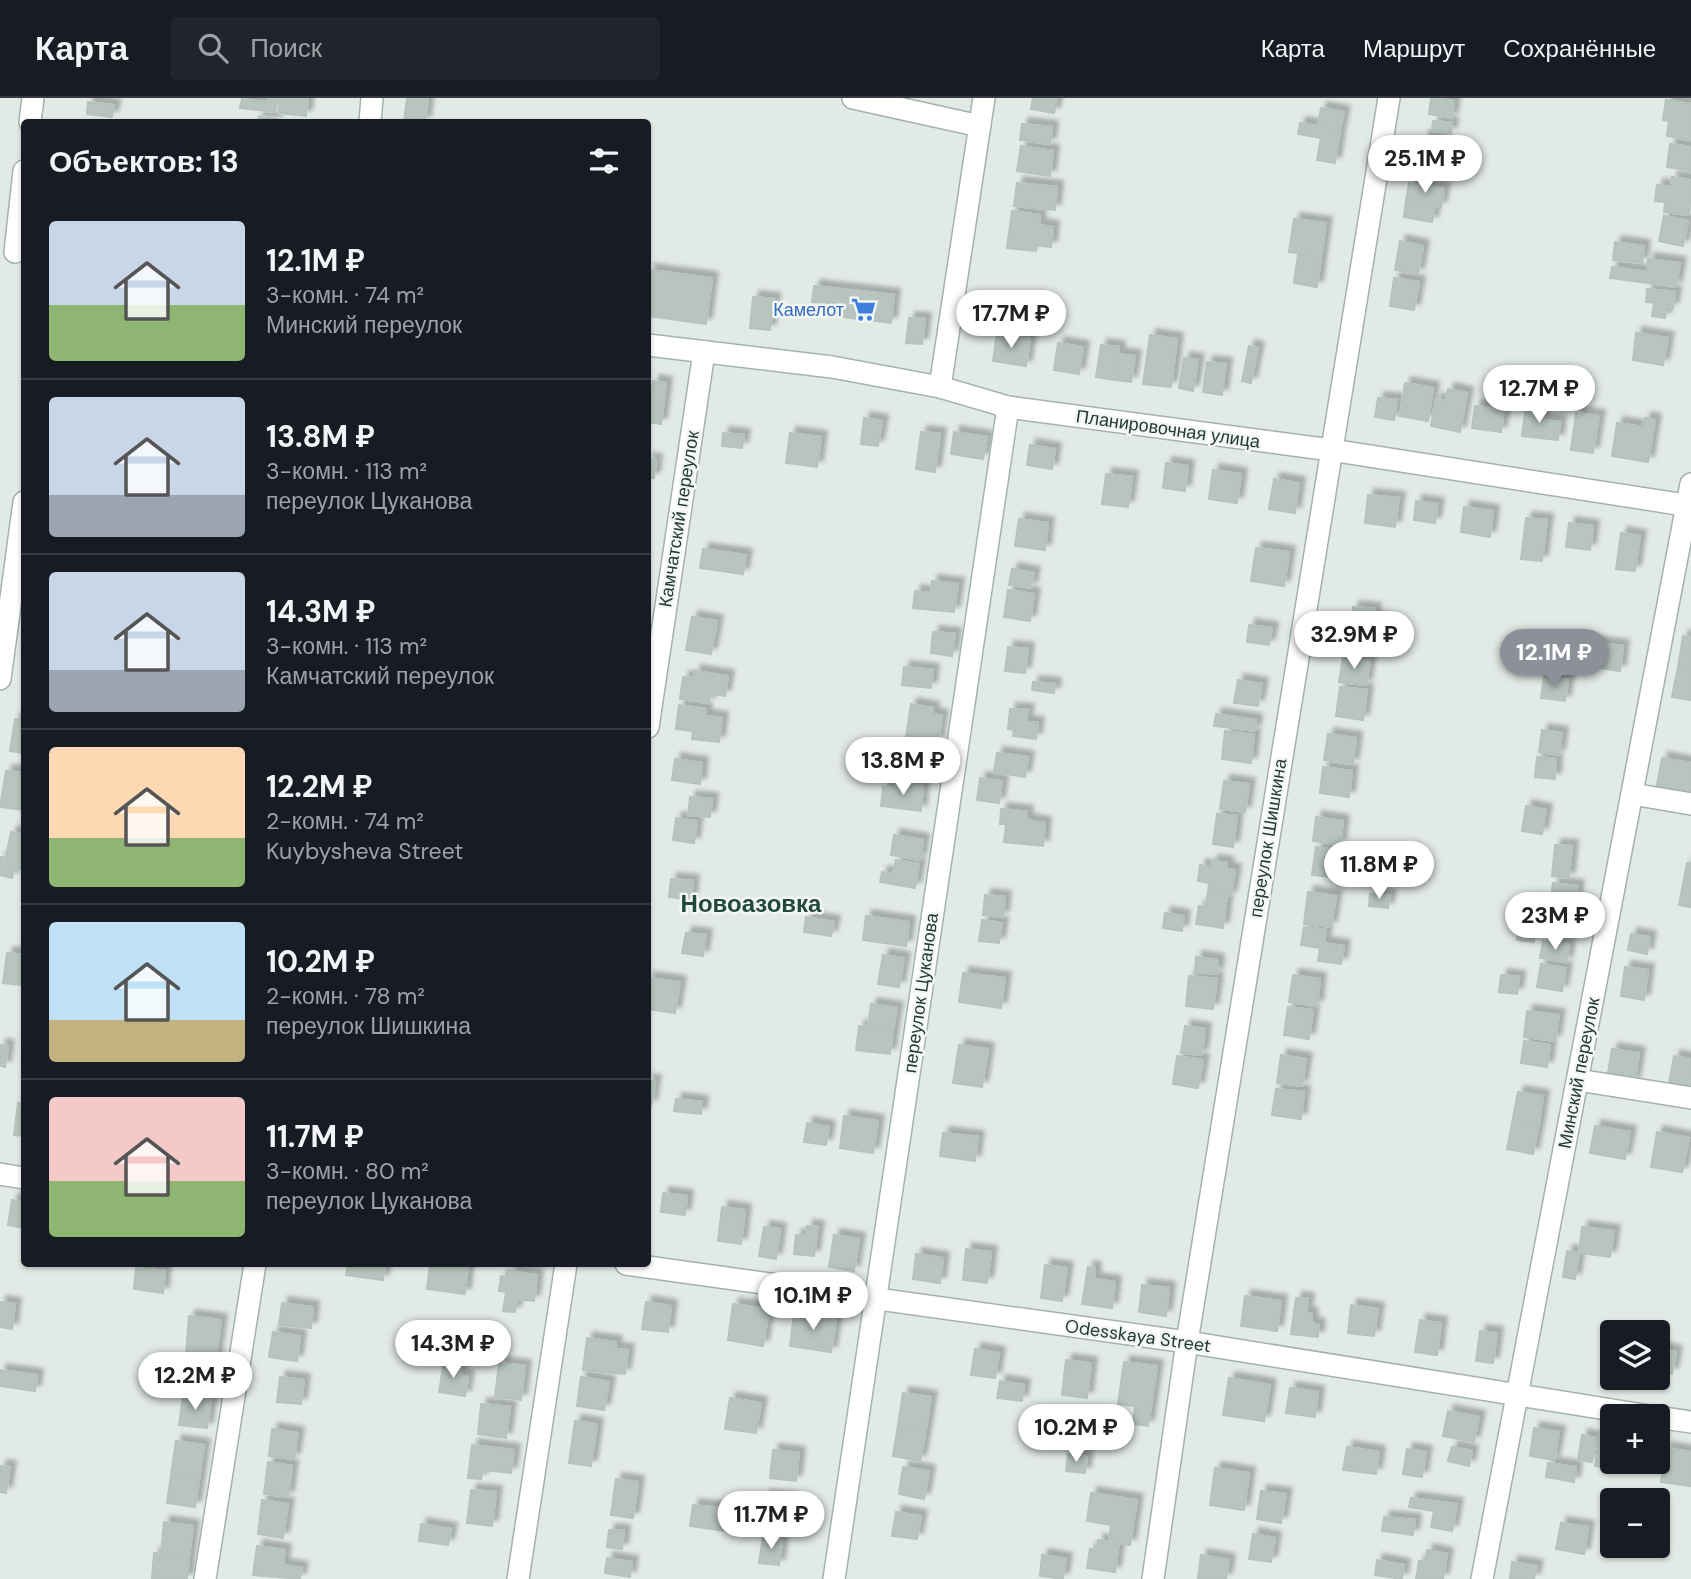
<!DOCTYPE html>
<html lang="ru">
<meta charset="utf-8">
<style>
:root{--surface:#171b24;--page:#20242c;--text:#f1f3f6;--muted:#9ea1a6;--line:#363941;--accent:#8c9099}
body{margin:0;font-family:"DM Sans",sans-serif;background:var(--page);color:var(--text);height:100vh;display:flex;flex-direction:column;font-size:26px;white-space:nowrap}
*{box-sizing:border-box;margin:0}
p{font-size:23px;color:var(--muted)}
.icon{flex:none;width:38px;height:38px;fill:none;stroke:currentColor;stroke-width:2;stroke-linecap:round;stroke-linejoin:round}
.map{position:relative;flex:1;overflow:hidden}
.panel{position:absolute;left:21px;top:21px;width:630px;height:1148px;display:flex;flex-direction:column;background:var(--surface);border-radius:7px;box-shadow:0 2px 5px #0004}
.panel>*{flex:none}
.fabs{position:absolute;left:1600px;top:1222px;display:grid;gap:14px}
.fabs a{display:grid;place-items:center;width:70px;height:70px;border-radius:7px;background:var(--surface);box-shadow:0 2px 5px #0004;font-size:35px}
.price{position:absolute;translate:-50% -60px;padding:0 16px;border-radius:24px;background:#fff;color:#222;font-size:23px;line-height:46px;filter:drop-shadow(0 2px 4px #0008)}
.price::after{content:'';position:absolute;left:50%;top:42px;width:21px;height:16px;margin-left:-10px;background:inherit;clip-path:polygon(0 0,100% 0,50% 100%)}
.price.on{background:var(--accent);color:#fff}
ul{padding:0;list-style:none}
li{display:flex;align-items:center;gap:21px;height:175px;padding:0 28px}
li+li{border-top:2px solid var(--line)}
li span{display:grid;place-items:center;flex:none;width:196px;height:140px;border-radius:7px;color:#555}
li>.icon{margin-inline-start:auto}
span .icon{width:84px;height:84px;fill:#fffc;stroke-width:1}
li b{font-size:30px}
h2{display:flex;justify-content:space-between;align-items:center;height:84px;padding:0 28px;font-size:30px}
header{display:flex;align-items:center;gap:42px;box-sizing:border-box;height:98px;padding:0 35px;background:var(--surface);border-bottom:2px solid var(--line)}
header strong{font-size:33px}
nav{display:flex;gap:38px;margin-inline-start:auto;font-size:24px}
.search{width:490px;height:63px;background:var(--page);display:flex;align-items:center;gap:18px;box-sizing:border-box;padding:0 24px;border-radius:7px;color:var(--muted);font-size:26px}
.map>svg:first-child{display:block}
</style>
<header>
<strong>Карта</strong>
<div class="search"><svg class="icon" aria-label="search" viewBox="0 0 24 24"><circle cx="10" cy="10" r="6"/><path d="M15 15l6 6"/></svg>Поиск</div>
<nav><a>Карта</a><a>Маршрут</a><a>Сохранённые</a></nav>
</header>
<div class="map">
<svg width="1691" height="1481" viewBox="0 0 1691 1481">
<defs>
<filter id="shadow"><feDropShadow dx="6" dy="-6" stdDeviation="2" flood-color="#0004"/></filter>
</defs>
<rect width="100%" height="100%" fill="#e2eae6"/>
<path fill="#b8c5be" stroke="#b5c3bc" stroke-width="2" filter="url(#shadow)" d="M268,0L277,1L275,14L240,10L242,1L267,4Z
M280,0H308L306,18L279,15Z
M407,0H428L425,24H404Z
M1033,0H1057L1054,15L1031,11Z
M1431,0L1454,3L1452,20L1429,16Z
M1666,2L1691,6V42L1667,38L1669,23L1663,22Z
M88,4L114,7L112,19L87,16Z
M1321,10L1344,14L1340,32L1318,28Z
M259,19L276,21V24H252H258Z
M1433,23L1452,25L1451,35L1432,33Z
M1300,25L1340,32L1335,65L1317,62L1321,40L1298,36Z
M1022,26L1052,29L1050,46L1020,42Z
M1424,38L1445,42L1441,65L1419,61Z
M1670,46L1691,49V73L1667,69Z
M1021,48L1053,53L1050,78L1017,73Z
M1672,79L1691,82L1689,117L1664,114L1665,104L1655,103L1657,87L1671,89Z
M1017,85L1057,89L1055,112L1014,108Z
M1409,85L1444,91L1441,109L1406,102Z
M1406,102L1435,108L1432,124L1404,119Z
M1012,113L1040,117L1039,127L1053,129L1051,149L1037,147L1036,153L1007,150Z
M1664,118L1688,123L1683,148L1659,143Z
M1294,121L1326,125L1321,159L1289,154Z
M1400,143L1423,148L1418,176L1395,172Z
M1615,144L1644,148L1642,165L1613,162Z
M1298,156L1321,159L1317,189L1294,185Z
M1648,161L1680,165L1676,189L1610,180L1612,169L1647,174Z
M649,172L712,180L706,226L648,218Z
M1394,180L1419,184L1414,212L1390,208Z
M814,188L894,197L891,225L834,218L836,206L812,204Z
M1647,191L1675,194L1673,210H1667L1665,220L1652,218L1654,205L1646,204Z
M753,199L774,201L770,232L750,230Z
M909,220L925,221L922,246L906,245Z
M997,235L1030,241L1026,268L993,263Z
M1636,235L1668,240L1663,267L1633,262Z
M1150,237L1177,241L1171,289L1143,286Z
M1058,245L1083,249L1079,276L1054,272Z
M1101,247L1119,249L1115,282L1096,279Z
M1249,248L1258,250L1251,285L1242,283Z
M1118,256L1135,258L1131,284L1115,282Z
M1184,260L1198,262L1193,293L1179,290Z
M1207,264L1226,266L1222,297L1203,294Z
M653,283L666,285L661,326L648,324Z
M1405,285L1433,290L1428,323L1400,318Z
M1448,291L1467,295L1460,334L1431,328L1436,301L1446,303Z
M1378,300L1397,302L1394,322L1375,319Z
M1526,307L1544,309L1543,322L1560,324L1558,342L1522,338Z
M1475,308L1504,311L1501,334L1472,330Z
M1576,315L1599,318L1593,355L1571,352Z
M864,320L882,323L878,348L861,346Z
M1645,320L1655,322L1648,364L1612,358L1617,325L1643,329Z
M921,334L940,336L935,374L916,371Z
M954,334L987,339L983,361L951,356Z
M723,335L744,337L742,350L722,348Z
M790,335L821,339L817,369L786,365Z
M1030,347L1055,351L1052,371L1027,367Z
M648,361L656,362L654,380H648Z
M1166,365L1188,368L1185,393L1163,390Z
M1213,372L1241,376L1237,405L1209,401Z
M1106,376L1132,379L1128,409L1102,406Z
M1274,381L1299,385L1295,415L1269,411Z
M1368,397L1399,400L1395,429L1365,425Z
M1416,403L1438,406L1435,425L1414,422Z
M1464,409L1493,413L1490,439L1461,434Z
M1526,420L1547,422L1542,463L1521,461Z
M1019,421L1048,425L1045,452L1015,448Z
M1569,425L1593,428L1590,452L1566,449Z
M1621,435L1640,438L1635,473L1616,471Z
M1256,450L1289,454L1284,488L1251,483Z
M703,451L746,457L743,476L700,470Z
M1012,471L1034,475L1031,490L1009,487Z
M932,483L958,486L954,514L913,510L915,493L931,495Z
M1008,492L1034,496L1030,523L1004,519Z
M1353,509L1375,511L1374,520L1389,522L1387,538L1350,533Z
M692,519L717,523L711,556L686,552Z
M1249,527L1272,530L1269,547L1247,544Z
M933,534L955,536L952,558L931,555Z
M1683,538L1691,540V571L1678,569Z
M1589,544L1623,548L1620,573L1586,568Z
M1008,549L1028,551L1025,575L1005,573Z
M1343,559L1370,563L1366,587L1339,584Z
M904,569L933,572L931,590L902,587Z
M1678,569L1691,571V602L1672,599Z
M695,573L728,578L725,598L710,596L709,605L680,601L683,579L694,580Z
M1544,578L1568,582L1565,603L1541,600Z
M1238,582L1262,586L1258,608L1234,605Z
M1033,584L1055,586L1054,595L1032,592Z
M1340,589L1367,592L1363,622L1336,618Z
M911,606L933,610L932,616L942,618L938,644L906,639Z
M679,607L706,611L705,618L722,620L719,644L692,641L693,633L676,631Z
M1010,611L1028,612L1026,624L1038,625L1036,641L1013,638L1014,632L1008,631Z
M1216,616L1256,622L1255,633L1214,628Z
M15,621L24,622V655L10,653Z
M1542,632L1562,635L1559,657L1539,654Z
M1225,633L1254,637L1251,665L1222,661Z
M1328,636L1356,640L1353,666L1324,662Z
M872,652L883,654L881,669L870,668Z
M997,655L1028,659L1025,679L994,674Z
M1537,659L1556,661L1555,681L1535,679Z
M1662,660L1691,665V699L1656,692Z
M675,661L702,665L700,686L672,682Z
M1323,669L1352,673L1349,699L1320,695Z
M6,673L24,675V712L0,709Z
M980,680L1002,683L999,705L977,702Z
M1224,683L1249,686L1245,714L1220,711Z
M894,685L923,688L921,713L881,708L883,689L894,690Z
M690,699L712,701L710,719L688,717Z
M1526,708L1546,712L1542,736L1522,733Z
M1001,711L1027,714L1026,722L1045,725L1043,748L1004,744L1006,726H1000Z
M1217,716L1237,718L1233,749L1213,746Z
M1316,719L1343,723L1340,747L1313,743Z
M676,720L697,723L694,745L673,742Z
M11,734L24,737V772L14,769L12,780L0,777V759L6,760Z
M894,737L923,742L920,762L891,757Z
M1555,747L1572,748L1569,780L1552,778Z
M1316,749L1356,755L1352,782L1312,777Z
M896,762L919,766L915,790L880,784L882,774L893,776Z
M1212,763L1227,765V771L1235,772L1231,798L1208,795L1209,785L1198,783L1200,767L1211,769Z
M1687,765H1691V809L1679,807Z
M671,781L693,783L691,802L669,799Z
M1553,785L1578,788L1574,817L1549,814Z
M1308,794L1336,798L1331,829L1304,826Z
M1208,795L1227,797L1223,830L1196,826L1199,808L1206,810Z
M1370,796L1390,798L1388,810L1369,808Z
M985,797L1005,799L1003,819L983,817Z
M1165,815L1184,818L1182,833L1163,830Z
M866,818L909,824L906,848L863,842Z
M806,819L834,824L831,838L804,834Z
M1520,820L1537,822L1534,844L1517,842Z
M982,822L1002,825L999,845L979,843Z
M1304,829L1326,832L1324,845L1344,848L1341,866L1318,863L1320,850L1301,847Z
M686,835L706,837L703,858L682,855Z
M1631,836L1650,839L1647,856L1628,852Z
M1543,843L1569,847L1567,864L1540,860Z
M7,855L24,857L22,887L3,885Z
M883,857L904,860L899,889L878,886Z
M1196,859L1218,862L1217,876L1195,874Z
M1541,866L1566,870L1562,893L1537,889Z
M1625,869L1648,872L1644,902L1621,898Z
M963,875L1005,880L1001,910L959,904Z
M1293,877L1320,881L1317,908L1289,904Z
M1501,877L1519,879L1517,896L1499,894Z
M1189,878L1217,881L1213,911L1186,908Z
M648,880L680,884L675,915L648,911Z
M871,906L897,910L893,932L868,929Z
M1288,909L1313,912L1309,941L1284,937Z
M1527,913L1559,917L1555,943L1524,939Z
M859,928L893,932L890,956L856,952Z
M1185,928L1205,931L1202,957L1181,955Z
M1524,943L1550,947L1547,969L1521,965Z
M0,947L8,948L5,969L0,968Z
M959,947L988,951L982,989L953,985Z
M1612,951L1639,955L1634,985L1607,981Z
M1281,957L1306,961L1302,988L1277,985Z
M1177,958L1203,962L1198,990L1173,986Z
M1674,958L1691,961V995L1668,991Z
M648,982L655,983L651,1008L648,1007Z
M1276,991L1304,994L1301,1021L1272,1017Z
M1518,994L1543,998L1539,1025L1513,1020Z
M676,1001L702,1004L701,1016L674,1013Z
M18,1005L24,1006V1038L14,1037Z
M844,1018L878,1023L873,1055L840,1050Z
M1513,1020L1539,1025L1533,1056L1507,1051Z
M807,1025L829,1029L826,1047L804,1044Z
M1595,1028L1630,1034L1625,1061L1590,1055Z
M1657,1034L1689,1040L1682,1074L1651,1069Z
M943,1035L978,1039L975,1063L940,1058Z
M663,1095L687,1098L685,1117L661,1114Z
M12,1102L24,1104V1130L8,1127Z
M722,1109L745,1112L741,1146L718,1143Z
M807,1128L818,1129L814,1158L794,1156L796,1137L806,1138Z
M764,1129L780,1131L776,1161L759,1158Z
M1582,1129L1614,1133L1610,1159L1579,1155Z
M834,1137L859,1141L854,1173L829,1169Z
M966,1151L991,1154L987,1185L963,1182Z
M1567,1153L1579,1155L1575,1181L1563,1179Z
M916,1156L943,1160L940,1185L913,1181Z
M348,1166H385L383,1182L346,1177Z
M430,1166L468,1167L465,1196L427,1191Z
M1045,1167L1067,1170L1062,1203L1041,1200Z
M1088,1169L1095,1170L1094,1181L1115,1184L1112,1210L1082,1206Z
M136,1170L165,1173L163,1195L134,1191Z
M510,1173L537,1177L534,1203L517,1201L515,1214L503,1213L506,1194L499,1193L501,1178L509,1180Z
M1142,1187L1169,1190L1166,1218L1139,1214Z
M1245,1198L1281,1203L1277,1233L1241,1228Z
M1296,1200L1308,1201L1306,1215L1312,1216L1311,1225L1319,1227L1318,1239L1291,1236Z
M0,1204L15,1206L12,1231L0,1229Z
M646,1204L671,1208L668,1234L642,1231Z
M282,1205L313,1209L311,1230L279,1227Z
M733,1206L769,1211L763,1248L728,1242Z
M1351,1207L1378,1211L1374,1238L1348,1235Z
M794,1215L836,1221L831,1254L790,1248Z
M189,1218L221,1222L216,1259L186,1256Z
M1420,1222L1441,1225L1437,1257L1415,1254Z
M1480,1233L1497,1235L1493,1265L1476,1263Z
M273,1234L300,1238L297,1263L269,1259Z
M587,1240L616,1244L615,1251L628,1252L625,1276L583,1272Z
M1657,1250L1676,1254L1672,1276L1658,1273Z
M975,1251L999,1255L995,1280L971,1277Z
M186,1256L216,1259L213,1282L183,1279Z
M1066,1262L1091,1265L1087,1300L1062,1297Z
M444,1264L462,1267L460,1277L468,1279L465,1298L439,1294Z
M1124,1264L1157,1268L1148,1328L1133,1326L1135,1308L1118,1306Z
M499,1265L525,1268L521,1302L495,1299Z
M0,1272L37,1277L35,1293L0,1288Z
M280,1279L304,1282L301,1306L277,1304Z
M581,1279L609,1284L604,1312L577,1308Z
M1229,1280L1270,1287L1264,1323L1223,1317Z
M1000,1283L1024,1287L1022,1303L997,1300Z
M1290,1290L1318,1294L1315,1319L1286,1315Z
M903,1295L931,1299L926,1331L898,1327Z
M183,1297L211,1301L207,1330L179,1327Z
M730,1300L761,1305L756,1335L725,1331Z
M481,1306L510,1309L506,1340L478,1336Z
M1448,1313L1479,1319L1474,1344L1443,1338Z
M575,1323L597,1326L591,1368L569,1365Z
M898,1327L926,1331L920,1363L893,1358Z
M1534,1330L1559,1334L1554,1362L1530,1358Z
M272,1331L298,1335L294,1361L269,1358Z
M1600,1335L1612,1336V1363H1630L1629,1373L1595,1368Z
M1582,1337L1596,1340L1592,1364L1578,1362Z
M176,1343L204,1347L199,1382L171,1377Z
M472,1347L514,1352L511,1375L483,1372L481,1381L468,1380Z
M1347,1349L1379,1354L1376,1376L1343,1372Z
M1452,1349L1472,1353L1469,1368L1448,1363Z
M1666,1350L1691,1354L1690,1388L1661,1384Z
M1407,1351L1426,1354L1422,1379L1403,1376Z
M773,1352L799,1355L796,1383L770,1380Z
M1068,1356L1087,1359L1085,1375L1066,1373Z
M268,1364L292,1368L288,1399L264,1396Z
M1548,1365L1576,1369L1574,1384L1546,1379Z
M0,1368L10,1369L6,1395L0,1394Z
M903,1369L929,1373L924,1401L899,1396Z
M1215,1370L1249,1375L1244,1412L1210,1407Z
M171,1377L199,1382L195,1409L167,1405Z
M616,1381L638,1384L633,1420L611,1417Z
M471,1392L496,1394L492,1428L467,1425Z
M1261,1393L1286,1396L1281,1425L1257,1421Z
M1091,1395L1137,1402L1130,1447L1109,1444L1111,1427L1087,1423Z
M764,1398L791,1401L788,1429L748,1424L750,1405L763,1407Z
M1411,1400L1457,1406L1452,1433L1431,1429L1434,1413L1409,1409Z
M262,1402L288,1406L283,1440L258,1436Z
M693,1407L735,1412L733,1434L690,1428Z
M896,1414L921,1418L917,1441L892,1438Z
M1384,1419L1415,1422L1413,1437L1382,1433Z
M164,1424L193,1428L189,1459L161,1456Z
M1561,1425L1588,1429L1584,1456L1556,1451Z
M421,1426L451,1431L448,1447L419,1443Z
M609,1432L624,1433L622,1451L607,1449Z
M1253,1436L1275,1440L1271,1464L1249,1461Z
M763,1439L782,1442L779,1467L759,1465Z
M1098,1442L1119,1445L1115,1474L1087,1470L1090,1451L1097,1452Z
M257,1448L285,1452L283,1467L302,1470L300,1481L253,1477Z
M1427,1452L1447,1456L1443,1481H1416L1419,1463L1426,1464Z
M154,1455L189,1459L187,1481H152Z
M1042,1457L1066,1461L1063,1481L1040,1478Z
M1201,1457L1229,1462L1226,1481H1198Z
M607,1460L632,1464L630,1479L605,1475Z
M1377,1462L1404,1467L1402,1481L1375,1477Z
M1512,1464L1537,1468L1534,1481H1510Z"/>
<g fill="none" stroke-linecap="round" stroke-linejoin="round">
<defs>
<path id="minor" d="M853,0L980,28
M30,24L33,0
M15,154L24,73
M940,289L984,0
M1008,309L1331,352L1691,408
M0,581L24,404
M648,629L704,254
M1632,696L1691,706
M1578,982L1691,1000
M0,1076L24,1080
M626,1166L1187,1244L1650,1318
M1657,1319L1691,1324
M205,1481L255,1166
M518,1481L566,1166
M1153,1481L1187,1244L1389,0
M1482,1481L1691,386"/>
<path id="secondary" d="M370,24L372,0
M648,247L832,269L940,289L1008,309L834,1481"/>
</defs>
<use href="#minor" stroke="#a5b1ac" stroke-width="24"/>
<use href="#secondary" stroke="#a2b5ac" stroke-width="24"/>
<use href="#minor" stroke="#fff" stroke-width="21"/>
<use href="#secondary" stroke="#fff" stroke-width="21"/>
</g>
<defs>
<symbol id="supermarket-bare" viewBox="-9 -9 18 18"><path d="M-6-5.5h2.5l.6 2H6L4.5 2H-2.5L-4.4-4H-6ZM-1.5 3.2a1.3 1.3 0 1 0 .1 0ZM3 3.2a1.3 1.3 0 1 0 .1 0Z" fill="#3f7fe0" stroke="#f2f7f4" stroke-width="2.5" paint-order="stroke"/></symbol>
</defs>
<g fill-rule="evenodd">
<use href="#supermarket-bare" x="846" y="194" width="35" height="35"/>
</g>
<g text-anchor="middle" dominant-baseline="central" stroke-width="5" stroke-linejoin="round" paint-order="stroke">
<g font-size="18" fill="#366cbe" stroke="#f2f7f4" text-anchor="end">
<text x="844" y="212">Камелот</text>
</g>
<g font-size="18" fill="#243931" stroke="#f2f7f4">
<text transform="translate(1168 331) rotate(8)">Планировочная улица</text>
<text transform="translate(679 421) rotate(-81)">Камчатский переулок</text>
<text transform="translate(1268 740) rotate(-81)">переулок Шишкина</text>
<text transform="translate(921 895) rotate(-82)">переулок Цуканова</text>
<text transform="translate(1579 975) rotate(-79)">Минский переулок</text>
<text transform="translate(1138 1238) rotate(8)">Odesskaya Street</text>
</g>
<g font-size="24" font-weight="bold" fill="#22493c" stroke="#f2f7f4">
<text x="751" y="805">Новоазовка</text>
</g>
</g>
</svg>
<div class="fabs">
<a><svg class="icon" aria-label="layers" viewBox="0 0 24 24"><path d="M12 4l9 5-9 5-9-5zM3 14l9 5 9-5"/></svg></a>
<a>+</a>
<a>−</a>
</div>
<b class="price" style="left:1425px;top:97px">25.1M ₽</b>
<b class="price" style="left:1011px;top:252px">17.7M ₽</b>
<b class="price" style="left:1539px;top:327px">12.7M ₽</b>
<b class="price" style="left:1354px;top:573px">32.9M ₽</b>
<b class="price on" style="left:1554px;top:591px">12.1M ₽</b>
<b class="price" style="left:903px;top:699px">13.8M ₽</b>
<b class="price" style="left:1379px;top:803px">11.8M ₽</b>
<b class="price" style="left:1555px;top:854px">23M ₽</b>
<b class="price" style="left:813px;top:1234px">10.1M ₽</b>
<b class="price" style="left:453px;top:1282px">14.3M ₽</b>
<b class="price" style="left:195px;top:1314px">12.2M ₽</b>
<b class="price" style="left:1076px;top:1366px">10.2M ₽</b>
<b class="price" style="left:771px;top:1453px">11.7M ₽</b>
<section class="panel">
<h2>Объектов: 13<svg class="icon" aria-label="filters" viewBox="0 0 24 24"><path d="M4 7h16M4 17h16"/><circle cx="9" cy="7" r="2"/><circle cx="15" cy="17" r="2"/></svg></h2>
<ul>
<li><span style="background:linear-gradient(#c9d6e8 60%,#8fb573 0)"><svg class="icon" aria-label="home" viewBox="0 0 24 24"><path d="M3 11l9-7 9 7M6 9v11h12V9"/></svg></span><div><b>12.1M ₽</b><p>3-комн. · 74 m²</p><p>Минский переулок</p></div></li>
<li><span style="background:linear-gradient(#c9d6e8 70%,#9aa5b1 0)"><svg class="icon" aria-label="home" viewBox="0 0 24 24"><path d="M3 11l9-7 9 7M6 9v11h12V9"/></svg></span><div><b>13.8M ₽</b><p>3-комн. · 113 m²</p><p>переулок Цуканова</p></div></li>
<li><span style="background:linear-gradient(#c9d6e8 70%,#9aa5b1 0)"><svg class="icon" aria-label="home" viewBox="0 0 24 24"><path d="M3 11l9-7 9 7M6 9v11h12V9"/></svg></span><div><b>14.3M ₽</b><p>3-комн. · 113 m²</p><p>Камчатский переулок</p></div></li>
<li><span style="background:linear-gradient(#ffd9b3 65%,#8fb573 0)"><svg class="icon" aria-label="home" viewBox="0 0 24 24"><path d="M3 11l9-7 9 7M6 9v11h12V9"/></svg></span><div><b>12.2M ₽</b><p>2-комн. · 74 m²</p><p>Kuybysheva Street</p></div></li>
<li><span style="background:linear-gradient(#bfe0f5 70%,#c2b280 0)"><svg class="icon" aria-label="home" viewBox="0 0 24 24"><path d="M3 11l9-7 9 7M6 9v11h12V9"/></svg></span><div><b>10.2M ₽</b><p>2-комн. · 78 m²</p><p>переулок Шишкина</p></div></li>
<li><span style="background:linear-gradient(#f6c9c9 60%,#8fb573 0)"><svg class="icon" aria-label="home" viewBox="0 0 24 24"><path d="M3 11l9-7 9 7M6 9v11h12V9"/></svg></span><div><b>11.7M ₽</b><p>3-комн. · 80 m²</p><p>переулок Цуканова</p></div></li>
</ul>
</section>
</div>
